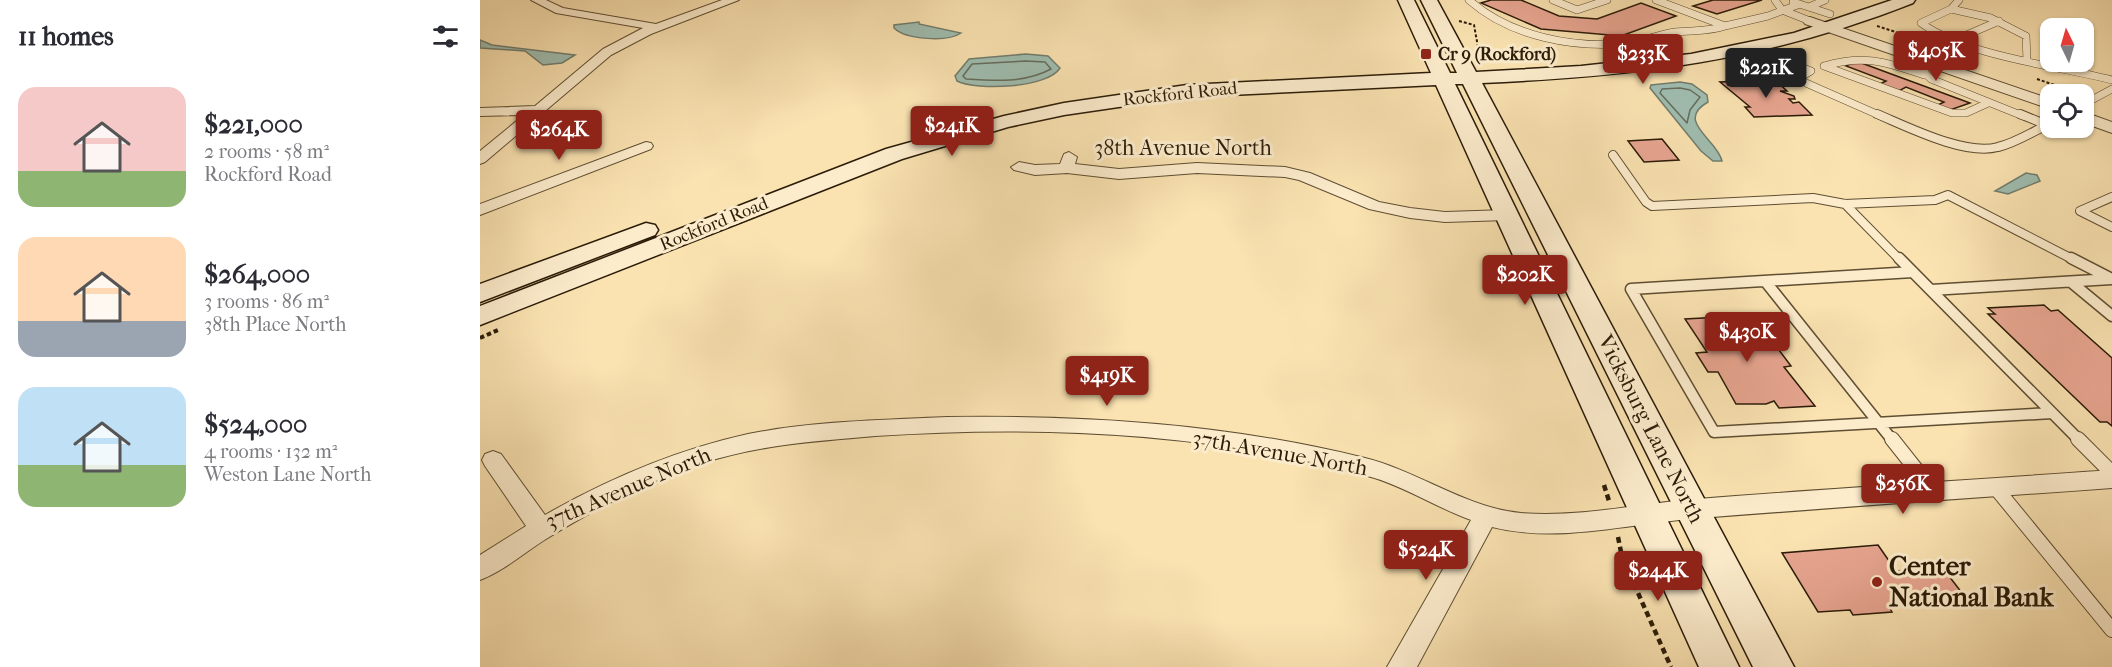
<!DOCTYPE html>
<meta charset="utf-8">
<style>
:root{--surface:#fff;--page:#f2f2f3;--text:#2b2b33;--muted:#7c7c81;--accent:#8f2418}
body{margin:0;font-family:"IM FELL French Canon",serif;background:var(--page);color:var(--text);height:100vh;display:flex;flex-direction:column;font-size:22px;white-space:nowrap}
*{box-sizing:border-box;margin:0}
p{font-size:20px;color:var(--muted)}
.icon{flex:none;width:33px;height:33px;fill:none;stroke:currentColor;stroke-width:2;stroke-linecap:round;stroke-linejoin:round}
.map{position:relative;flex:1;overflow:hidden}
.details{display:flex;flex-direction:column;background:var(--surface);width:480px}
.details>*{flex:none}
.needle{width:39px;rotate:355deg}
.controls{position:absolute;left:1560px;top:18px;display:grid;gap:12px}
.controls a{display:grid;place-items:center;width:54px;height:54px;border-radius:12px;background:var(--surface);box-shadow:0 2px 4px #0004;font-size:30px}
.price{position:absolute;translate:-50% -51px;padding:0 14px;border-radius:6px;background:var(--accent);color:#fff;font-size:20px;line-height:39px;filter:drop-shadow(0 2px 3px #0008)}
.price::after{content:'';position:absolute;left:50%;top:36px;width:18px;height:14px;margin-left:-9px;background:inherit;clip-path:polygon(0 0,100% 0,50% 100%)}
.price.active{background:#222;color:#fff}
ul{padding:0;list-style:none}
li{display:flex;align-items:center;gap:18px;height:150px;padding:0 18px}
li span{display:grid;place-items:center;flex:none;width:168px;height:120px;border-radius:18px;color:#555}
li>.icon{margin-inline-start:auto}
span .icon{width:72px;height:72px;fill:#fffc;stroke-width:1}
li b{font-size:26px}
h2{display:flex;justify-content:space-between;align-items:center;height:72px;padding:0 18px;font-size:26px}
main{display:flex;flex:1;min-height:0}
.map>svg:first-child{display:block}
</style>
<main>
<section class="details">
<h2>11 homes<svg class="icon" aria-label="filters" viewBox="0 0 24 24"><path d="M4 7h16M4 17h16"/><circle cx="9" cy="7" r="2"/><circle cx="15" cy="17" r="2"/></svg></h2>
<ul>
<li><span style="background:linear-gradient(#f6c9c9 70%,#8fb573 0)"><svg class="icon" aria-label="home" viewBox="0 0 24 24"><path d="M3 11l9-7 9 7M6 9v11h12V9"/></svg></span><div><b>$221,000</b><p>2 rooms · 58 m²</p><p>Rockford Road</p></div></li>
<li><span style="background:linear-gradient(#ffd9b3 70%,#9aa5b1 0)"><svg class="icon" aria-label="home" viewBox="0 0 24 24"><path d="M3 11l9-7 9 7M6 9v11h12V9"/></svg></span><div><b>$264,000</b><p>3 rooms · 86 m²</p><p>38th Place North</p></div></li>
<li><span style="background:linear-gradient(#bfe0f5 65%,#8fb573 0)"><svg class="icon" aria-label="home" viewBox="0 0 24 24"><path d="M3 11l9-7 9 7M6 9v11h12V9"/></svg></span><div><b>$524,000</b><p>4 rooms · 132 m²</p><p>Weston Lane North</p></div></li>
</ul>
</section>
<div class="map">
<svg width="1632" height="667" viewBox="0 0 1632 667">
<rect width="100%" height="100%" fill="#fae2b1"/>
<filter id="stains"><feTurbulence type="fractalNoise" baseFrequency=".00333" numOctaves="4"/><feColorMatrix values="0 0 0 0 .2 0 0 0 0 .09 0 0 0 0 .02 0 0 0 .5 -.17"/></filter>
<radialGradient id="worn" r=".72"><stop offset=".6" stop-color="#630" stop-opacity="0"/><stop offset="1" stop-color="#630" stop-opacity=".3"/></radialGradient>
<path fill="#9fbdb0" stroke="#717d6d" stroke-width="1.5" d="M439,22V24L481,33C468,42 426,40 414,28V25Z
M0,40L12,45L95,55L82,63L63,65L45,51L0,48Z
M546,54L568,56L580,68C568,88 497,91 477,81L475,76L489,59Z
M1200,82L1212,84L1227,95L1228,102C1194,121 1238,140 1242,161H1233L1221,151L1170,88L1171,85Z
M1546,173L1557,175L1560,181L1528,194L1515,191Z"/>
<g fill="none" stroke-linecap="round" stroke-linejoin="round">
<path stroke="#656c5c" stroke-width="1.5" d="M546,61L565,62L571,69C545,83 515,81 486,79L483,76L492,64Z
M1200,88L1210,90L1220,97L1210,110L1207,123L1180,93L1182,89Z"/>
</g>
<path fill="#e7a590" stroke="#2b1c08" stroke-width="1.5" d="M1011,0H1041L1079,16L1117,19L1161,3L1196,16L1141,36L1061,29L1001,3Z
M1233,0H1282L1237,14L1213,6Z
M1376,61L1490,103L1470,110L1458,105L1464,102L1426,87L1417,92L1398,85L1406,81L1366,66Z
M1295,80L1307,91H1300L1314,96L1315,99H1309L1313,103L1319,102L1332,115L1274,117L1265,107H1270L1240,82Z
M1182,139L1199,160L1164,162L1148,141Z
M1564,305L1571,311L1578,310L1632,358V426L1627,422H1620L1508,314H1515L1508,308Z
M1261,316L1277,338H1290L1311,366L1304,367L1335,406L1299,408L1294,401L1286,404H1256L1238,372H1228L1216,353L1227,352L1205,319Z
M1398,545L1416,571L1462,567L1482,593L1433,598L1436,603L1408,605L1412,612L1373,615L1370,610L1338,612L1302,553Z"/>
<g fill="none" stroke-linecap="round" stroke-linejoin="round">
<defs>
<path id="service-far3" d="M989,0C1031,37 1095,49 1150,43C1165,41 1179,34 1195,32C1212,30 1228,32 1245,26
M1073,0L1097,10L1127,0
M1176,0L1245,26L1288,16L1320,4
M1295,0L1302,10L1330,21
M1479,0L1471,9L1441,23C1489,57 1574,65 1632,80
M1313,2L1350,14
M1329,7L1345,0
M1471,9L1511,18L1546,36L1547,60
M1475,40L1519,21
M1277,49L1331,71L1319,78L1326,83L1401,116
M1451,63L1443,71L1451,79L1543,116
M1344,66L1472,113H1486L1508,103
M1344,66C1384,54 1406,62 1444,75
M1604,104L1632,89"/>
<path id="service-far2" d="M1397,114C1428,127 1485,156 1518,147C1536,143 1553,131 1570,124
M1540,114L1567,125
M1133,155L1166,202L1172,206L1333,198L1365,204L1455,200L1468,195L1594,260
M1632,197L1600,211L1632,227
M1365,204L1420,260"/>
<path id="service-far1" d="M1419,258L1600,441
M1591,258L1632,279
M1433,272L1151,289L1234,432L1572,413
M1285,281L1413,441
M1591,282L1632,316
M1451,290L1632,279"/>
<path id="service" d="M1412,439L1454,492
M1598,439L1632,473
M1515,487L1632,630"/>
<path id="minor" d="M51,0H66L83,8L176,24L242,0H259L171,34L131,55L5,162L0,164V151L44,115L0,116V108L55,106L123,49L163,28L76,13Z
M166,142L171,143L173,146L171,149L0,215V204Z
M589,152L597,157L595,164L639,169L717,163L805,167L830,173L899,202L930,208L965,212L1027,210L1035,215L1027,220L965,222L930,218L889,209L819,180L805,177L717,173L639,179L587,173L555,175L534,170L531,167L539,162L555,165L580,164L584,154Z
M467,417C608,415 748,424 885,458C938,471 986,508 1041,513C1100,518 1160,503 1218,499C1356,488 1494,480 1632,470V488C1495,498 1357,507 1220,518C1152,523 1080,544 1012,527L937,667H907L991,520C957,508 926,487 891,477C732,432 559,425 395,436C336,441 277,445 220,464C166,482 115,509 66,539C45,552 24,571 0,580V555L46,526L5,466L2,460L5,454L13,451L21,454L65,515C128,479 196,450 268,434C333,421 401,420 467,417Z"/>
<path id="tertiary" d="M1330,17L1570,99V109L1325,24L1323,21L1325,18Z
M1604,112L1632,122V133L1604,123Z"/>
<path id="secondary" d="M918,0H934L970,73H977L941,0H957L996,72L1101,66L1211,54L1314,33L1412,0H1435L1433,3C1286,61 1158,76 1002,83L1314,667H1273L983,84H975L1259,667H1219L956,85L707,97L584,115L528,127L422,159L0,325V306L406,149L524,116L584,103L707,85L951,73Z
M166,223L175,225L178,230L175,235L0,302V284Z"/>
</defs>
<use href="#service-far3" stroke="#5f4e32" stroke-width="8"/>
<use href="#service-far2" stroke="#5f4e32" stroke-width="10"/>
<use href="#service-far1" stroke="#5f4e32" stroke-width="13"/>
<use href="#service" stroke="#5f4e32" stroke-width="16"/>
<use href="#minor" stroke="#5f4e32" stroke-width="2"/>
<use href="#tertiary" stroke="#5f4e32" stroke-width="2"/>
<use href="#secondary" stroke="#2b1c08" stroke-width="3"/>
<path stroke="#2b1c08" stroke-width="2" stroke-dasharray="3 2" stroke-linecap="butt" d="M979,21L994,25L1000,58
M1397,26L1444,41
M1557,79L1598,93"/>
<path stroke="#2b1c08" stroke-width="4" stroke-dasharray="4.5 3" stroke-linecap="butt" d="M0,338L18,330"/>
<path stroke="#2b1c08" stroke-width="4.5" stroke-dasharray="6 4" stroke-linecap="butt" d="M1124,485L1129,501
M1138,537L1142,557L1191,667"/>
<use href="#service-far3" stroke="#fceccc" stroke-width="7"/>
<use href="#service-far2" stroke="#fceccc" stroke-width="8"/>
<use href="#service-far1" stroke="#fceccc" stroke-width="10"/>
<use href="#service" stroke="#fceccc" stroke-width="14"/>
<use href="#minor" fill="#fceccc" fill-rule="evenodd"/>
<use href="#tertiary" fill="#fceccc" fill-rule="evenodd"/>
<use href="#secondary" fill="#fceccc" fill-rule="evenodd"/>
</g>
<g fill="#8f2418" stroke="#fceccc" stroke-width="2">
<rect x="940" y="48" width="12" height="12" rx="3"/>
<circle cx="1397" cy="582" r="6"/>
</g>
<g text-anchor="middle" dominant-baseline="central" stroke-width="6" stroke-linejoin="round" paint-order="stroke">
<g font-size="18" font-weight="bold" fill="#2b1c08" stroke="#fceccc" text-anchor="start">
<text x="958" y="54">Cr 9 (Rockford)</text>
</g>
<g font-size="18" fill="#2b1c08" stroke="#fceccc">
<text transform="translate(700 94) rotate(-6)">Rockford Road</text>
<text transform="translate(234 224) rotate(-22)">Rockford Road</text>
</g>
<g font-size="22" fill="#2b1c08" stroke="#fceccc">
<text x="703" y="148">38th Avenue North</text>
<text transform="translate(1171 429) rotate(63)">Vicksburg Lane North</text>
<text transform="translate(800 453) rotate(10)">37th Avenue North</text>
<text transform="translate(148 488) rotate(-23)">37th Avenue North</text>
</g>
<g font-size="27" font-weight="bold" fill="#2b1c08" stroke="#fceccc" text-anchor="start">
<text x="1409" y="566">Center<tspan x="1409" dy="31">National Bank</tspan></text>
</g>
</g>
<rect width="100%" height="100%" filter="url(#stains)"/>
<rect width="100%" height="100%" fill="url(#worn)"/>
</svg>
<div class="controls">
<a><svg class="needle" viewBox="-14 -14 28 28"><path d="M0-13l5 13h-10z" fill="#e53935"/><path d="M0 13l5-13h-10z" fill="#7c7c81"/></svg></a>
<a><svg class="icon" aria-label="locate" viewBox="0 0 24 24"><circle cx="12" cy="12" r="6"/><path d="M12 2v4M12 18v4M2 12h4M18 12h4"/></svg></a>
</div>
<b class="price" style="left:1456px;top:82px">$405K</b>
<b class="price" style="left:1163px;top:85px">$233K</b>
<b class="price active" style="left:1286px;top:99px">$221K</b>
<b class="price" style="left:472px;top:157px">$241K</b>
<b class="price" style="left:79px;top:161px">$264K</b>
<b class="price" style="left:1045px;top:306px">$202K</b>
<b class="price" style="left:1267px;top:363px">$430K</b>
<b class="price" style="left:627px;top:407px">$419K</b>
<b class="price" style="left:1423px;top:515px">$256K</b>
<b class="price" style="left:946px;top:581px">$524K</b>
<b class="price" style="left:1178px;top:602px">$244K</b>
</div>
</main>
